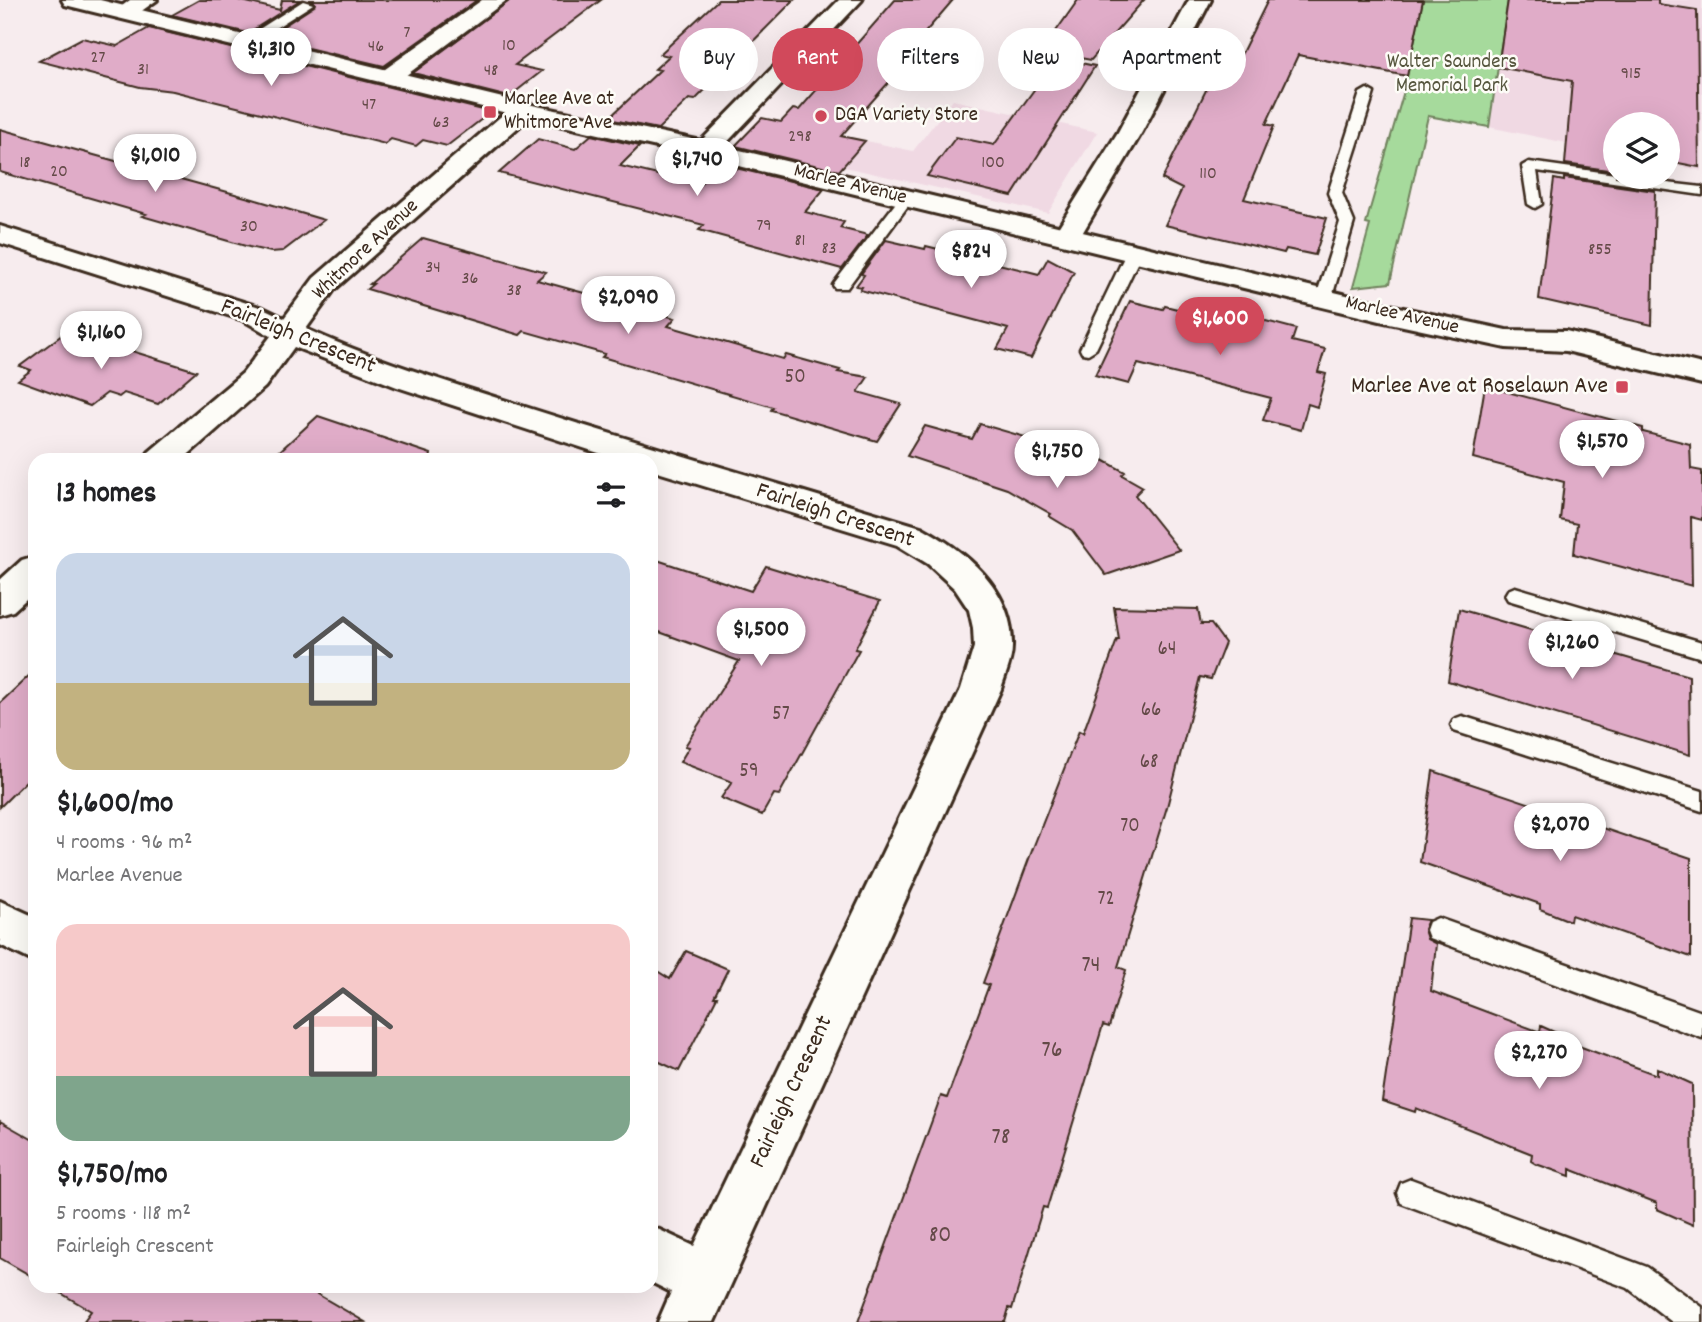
<!DOCTYPE html>
<meta charset="utf-8">
<style>
:root{--surface:#fff;--page:#f2f2f2;--text:#202124;--muted:#757577;--accent:#d1495b}
body{margin:0;font-family:Dekko,sans-serif;background:var(--page);color:var(--text);height:100vh;display:flex;flex-direction:column;font-size:26px;white-space:nowrap}
*{box-sizing:border-box;margin:0}
p{font-size:23px;color:var(--muted)}
.icon{flex:none;width:38px;height:38px;fill:none;stroke:currentColor;stroke-width:2;stroke-linecap:round;stroke-linejoin:round}
.map{position:relative;flex:1;overflow:hidden}
.panel{position:absolute;left:28px;top:453px;width:630px;height:840px;display:flex;flex-direction:column;background:var(--surface);border-radius:21px;box-shadow:0 7px 28px #0002}
.panel>*{flex:none}
.hud{position:absolute;left:679px;top:28px;width:665px;height:63px;display:flex;gap:14px}
.tools{position:absolute;left:1603px;top:112px;display:grid;gap:14px}
.tools a{display:grid;place-items:center;width:77px;height:77px;border-radius:50%;background:var(--surface);box-shadow:0 7px 28px #0002;font-size:35px}
.price{position:absolute;translate:-50% -60px;padding:0 16px;border-radius:24px;background:#fff;color:#222;font-size:23px;line-height:46px;filter:drop-shadow(0 2px 4px #0008)}
.price::after{content:'';position:absolute;left:50%;top:42px;width:21px;height:16px;margin-left:-10px;background:inherit;clip-path:polygon(0 0,100% 0,50% 100%)}
.price.on{background:var(--accent);color:#fff}
ul{padding:0;list-style:none}
li{display:grid;align-content:center;gap:14px;height:371px;padding:0 28px}
li span{display:grid;place-items:center;height:217px;border-radius:21px;color:#555}
li>.icon{margin-inline-start:auto}
span .icon{width:126px;height:126px;fill:#fffc;stroke-width:1}
li b{font-size:30px}
h2{display:flex;justify-content:space-between;align-items:center;height:84px;padding:0 28px;font-size:30px}
.chip{padding:0 24px;border-radius:32px;background:var(--surface);box-shadow:0 7px 28px #0002;font-size:24px;line-height:63px}
.chip.on{background:var(--accent);color:#fff}
.map>svg:first-child{display:block}
</style>
<div class="map">
<svg width="1702" height="1322" viewBox="0 0 1702 1322">
<rect width="100%" height="100%" fill="#f7ecee"/>
<filter id="ink" filterUnits="userSpaceOnUse"><feTurbulence type="fractalNoise" baseFrequency=".0143" numOctaves="2"/><feDisplacementMap in="SourceGraphic" scale="14" xChannelSelector="R" yChannelSelector="G"/><feConvolveMatrix kernelMatrix="1 2 1 2 8 2 1 2 1" color-interpolation-filters="sRGB"/></filter>
<g filter="url(#ink)">
<path fill="#f0d9e3" d="M1508,0H1702V171L1668,164V124H1615V153L1489,127Z
M953,100L1097,132L1048,213L752,146L742,138L760,118L913,151Z"/>
<path fill="#a6da9c" stroke="#70825d" stroke-width="2" d="M1423,0H1508L1489,127L1428,116L1390,283L1353,287L1370,225L1366,224L1370,209L1404,91Z"/>
<path fill="#e0acc8" stroke="#3b2a1e" stroke-width="2" d="M199,0H238L280,10L282,0H300L248,33L172,15Z
M309,0H477L384,66L265,38L314,6L315,3Z
M510,0H601L515,65L542,71L509,97L413,73Z
M718,0H794L695,100L689,99L658,129L608,119L660,70L655,69L669,56L660,54Z
M895,0H953L892,71L898,72L841,136L865,141L839,171L735,146L762,118L781,122L793,109L799,110Z
M1078,0H1144L1091,60L1042,51Z
M1268,0H1423L1407,76L1298,55L1266,124L1274,126L1244,199L1327,218L1315,255L1286,249L1284,253L1165,225L1182,189L1162,179L1210,82L1217,83L1221,75L1230,77Z
M1508,0H1658V4L1697,10L1699,167L1668,161V124H1615V171L1565,164L1572,81L1498,67Z
M149,28L491,112L447,146L423,140L416,146L391,139L385,144L173,91L140,87L39,61L82,38L117,46Z
M1057,58L1095,66L1012,196L927,176L956,137L994,145Z
M0,129L253,199L324,220L283,251L271,252L249,247L142,216L146,214L0,172Z
M591,135L640,146L620,166L699,185L719,164L824,189L805,212L844,222L840,228L868,235L842,269L699,230L704,225L499,173L538,139L575,149Z
M1564,178L1655,191L1652,325L1539,299L1554,179L1564,181Z
M423,238L546,272L537,280L675,318L668,326L783,359L786,355L840,370L838,372L868,377L858,392L901,404L877,441L771,410L773,407L602,357L605,354L524,331L520,335L367,289L373,284H370Z
M886,240L925,249L926,246L1039,274L1048,258L1074,272L1031,358L997,349L1008,329L860,290L862,287L856,286L864,275L861,274Z
M1130,301L1163,309L1165,306L1255,328L1258,319L1296,329L1292,341L1325,349L1318,372L1326,374L1317,407L1308,404L1301,430L1263,420L1271,398L1138,364L1129,384L1095,375Z
M70,329L138,353L196,371L158,404L124,393L119,397L107,393L90,406L18,380L31,370L20,366Z
M1485,386L1643,428V432L1690,444L1691,469L1702,471V520L1691,517L1692,586L1574,554L1577,524L1560,520L1564,482L1473,458Z
M318,416L431,454L430,460H270Z
M980,424L1070,450L1076,445L1125,472L1122,475L1143,487L1135,495L1179,550L1106,575L1072,530L1049,516L1051,514L1007,489L907,456L925,426L972,439Z
M651,558L751,591L766,566L880,601L855,649L859,650L779,795L774,794L762,815L721,798L732,782L680,762L689,747L685,746L739,661L651,629Z
M1114,607L1198,609L1201,624H1211L1225,643L1211,679L1200,677L1167,807L1118,967L1126,970L1109,1027L1103,1025L1047,1208L1043,1207L1012,1309L1009,1308L1005,1322H858L941,1096L947,1098L989,985L983,983L1033,848L1079,731L1083,733L1117,640H1119Z
M1459,609L1689,676L1690,755L1448,681Z
M35,670V772L0,807V703Z
M1433,771L1691,858V957L1571,915L1570,921L1540,909V904L1420,862Z
M1409,918L1428,920L1424,929L1427,939L1436,944L1431,991L1540,1032L1541,1026L1576,1042V1045L1657,1075V1068L1692,1084L1693,1225L1657,1209V1203L1570,1169V1176L1536,1164L1531,1161L1532,1154L1416,1108L1415,1112L1382,1101Z
M686,951L728,969L714,997H717L679,1071L651,1058V967L670,979Z
M0,1121L35,1141V1278L0,1258Z
M49,1286H303L365,1322H83L91,1311Z"/>
<g fill="none" stroke-linecap="round" stroke-linejoin="round">
<defs>
<path id="service" d="M303,1L313,4L249,45L245,46L239,42Z
M1367,89L1374,93L1342,193L1354,222L1332,297L1324,302L1316,297L1340,222L1328,193L1360,93Z
M1529,162L1615,174V177L1702,187V195L1537,171L1542,204L1535,208L1528,204L1522,166Z
M906,195L913,199L847,288H835L833,285L835,282L901,196Z
M1134,248L1142,253L1096,349L1088,354L1082,353L1080,349L1126,253Z
M1515,587L1702,642V658L1508,600L1505,595L1508,590Z
M1462,716L1702,791V811L1454,731L1451,725L1454,719Z
M1438,918L1702,1012V1038L1429,938L1426,930L1429,922Z
M1411,1179L1647,1267L1702,1307V1322H1672L1628,1288L1401,1203L1397,1193L1401,1183Z"/>
<path id="minor" d="M130,0H157L133,17H117L114,12Z
M482,0H507L397,82H381L377,77L381,72Z
M839,0H862L715,155L706,158L697,155L693,150L697,145Z
M1189,0H1211L1142,132L1077,242L1067,244L1057,242L1053,236L1118,132Z
M523,103L532,105L535,110L532,115L334,290L306,329C374,360 445,381 516,404C650,447 786,486 921,527C967,552 1014,590 1012,647C1012,661 1005,675 1001,689L714,1322H658L671,1292L651,1282V1226L694,1246L961,689L974,647L973,628L969,610L955,589L928,564L897,545L651,470V460H620L397,387L294,347L265,387L182,460H144L149,452L243,373L271,336L243,320L0,243V226L263,308L284,318L314,278L514,105Z
M35,556V591L13,611L0,615V580L22,560Z
M0,901L35,917V962L0,945Z"/>
<path id="tertiary" d="M62,0H100L523,103L706,142L1380,303L1506,330L1566,331L1702,364V384L1566,351L1506,348L1380,321L706,158L523,117L65,5Z"/>
</defs>
<use href="#service" stroke="#3b2a1e" stroke-width="5"/>
<use href="#minor" stroke="#3b2a1e" stroke-width="6"/>
<use href="#tertiary" stroke="#3b2a1e" stroke-width="6"/>
<use href="#service" fill="#fdfcf7" fill-rule="evenodd"/>
<use href="#minor" fill="#fdfcf7" fill-rule="evenodd"/>
<use href="#tertiary" fill="#fdfcf7" fill-rule="evenodd"/>
</g>
</g>
<g fill="#d1495b" stroke="#fdfcf7" stroke-width="2.5">
<rect x="483" y="105" width="14" height="14" rx="3.5"/>
<circle cx="821" cy="116" r="7"/>
<rect x="1615" y="380" width="14" height="14" rx="3.5"/>
</g>
<g text-anchor="middle" dominant-baseline="central" stroke-width="5" stroke-linejoin="round" paint-order="stroke">
<g font-size="18" fill="#644a48">
<text x="407" y="33">7</text>
<text x="509" y="46">10</text>
<text x="376" y="47">46</text>
<text x="98" y="58">27</text>
<text x="143" y="70">31</text>
<text x="491" y="71">48</text>
<text x="1631" y="74">915</text>
<text x="369" y="105">47</text>
<text x="441" y="123">63</text>
<text x="800" y="137">298</text>
<text x="25" y="163">18</text>
<text x="993" y="163">100</text>
<text x="59" y="172">20</text>
<text x="1208" y="174">110</text>
<text x="764" y="226">79</text>
<text x="249" y="227">30</text>
<text x="800" y="241">81</text>
<text x="829" y="249">83</text>
<text x="1600" y="250">855</text>
<text x="433" y="268">34</text>
<text x="470" y="279">36</text>
<text x="514" y="291">38</text>
</g>
<g font-size="21" fill="#56563e" stroke="#fdfcf7">
<text x="1452" y="63">Walter Saunders<tspan x="1452" dy="24">Memorial Park</tspan></text>
</g>
<g font-size="21" fill="#3b2a1e" stroke="#fdfcf7" text-anchor="start">
<text x="504" y="100">Marlee Ave at<tspan x="504" dy="24">Whitmore Ave</tspan></text>
<text x="835" y="116">DGA Variety Store</text>
</g>
<g font-size="21" fill="#3b2a1e" stroke="#fdfcf7">
<text transform="translate(850 185) rotate(14)">Marlee Avenue</text>
<text transform="translate(366 250) rotate(-43)">Whitmore Avenue</text>
<text transform="translate(1402 316) rotate(13)">Marlee Avenue</text>
</g>
<g font-size="21" fill="#644a48">
<text x="795" y="378">50</text>
<text x="1167" y="650">64</text>
<text x="1151" y="711">66</text>
<text x="781" y="715">57</text>
<text x="1149" y="763">68</text>
<text x="749" y="772">59</text>
<text x="1130" y="827">70</text>
<text x="1106" y="900">72</text>
</g>
<g font-size="24" fill="#3b2a1e" stroke="#fdfcf7">
<text transform="translate(298 337) rotate(22)">Fairleigh Crescent</text>
<text transform="translate(835 516) rotate(18)">Fairleigh Crescent</text>
<text transform="translate(792 1092) rotate(-65)">Fairleigh Crescent</text>
</g>
<g font-size="24" fill="#3b2a1e" stroke="#fdfcf7" text-anchor="end">
<text x="1608" y="387">Marlee Ave at Roselawn Ave</text>
</g>
<g font-size="24" fill="#644a48">
<text x="1091" y="966">74</text>
<text x="1052" y="1051">76</text>
<text x="1001" y="1138">78</text>
<text x="940" y="1236">80</text>
</g>
</g>
</svg>
<div class="tools">
<a><svg class="icon" aria-label="layers" viewBox="0 0 24 24"><path d="M12 4l9 5-9 5-9-5zM3 14l9 5 9-5"/></svg></a>
</div>
<b class="price" style="left:271px;top:88px">$1,310</b>
<b class="price" style="left:155px;top:194px">$1,010</b>
<b class="price" style="left:697px;top:198px">$1,740</b>
<b class="price" style="left:971px;top:290px">$824</b>
<b class="price" style="left:628px;top:336px">$2,090</b>
<b class="price on" style="left:1220px;top:357px">$1,600</b>
<b class="price" style="left:101px;top:371px">$1,160</b>
<b class="price" style="left:1602px;top:480px">$1,570</b>
<b class="price" style="left:1057px;top:490px">$1,750</b>
<b class="price" style="left:761px;top:668px">$1,500</b>
<b class="price" style="left:1572px;top:681px">$1,260</b>
<b class="price" style="left:1560px;top:863px">$2,070</b>
<b class="price" style="left:1539px;top:1091px">$2,270</b>
<div class="hud">
<a class="chip">Buy</a>
<a class="chip on">Rent</a>
<a class="chip">Filters</a>
<a class="chip">New</a>
<a class="chip">Apartment</a>
</div>
<section class="panel">
<h2>13 homes<svg class="icon" aria-label="filters" viewBox="0 0 24 24"><path d="M4 7h16M4 17h16"/><circle cx="9" cy="7" r="2"/><circle cx="15" cy="17" r="2"/></svg></h2>
<ul>
<li><span style="background:linear-gradient(#c9d6e8 60%,#c2b280 0)"><svg class="icon" aria-label="home" viewBox="0 0 24 24"><path d="M3 11l9-7 9 7M6 9v11h12V9"/></svg></span><div><b>$1,600/mo</b><p>4 rooms · 96 m²</p><p>Marlee Avenue</p></div></li>
<li><span style="background:linear-gradient(#f6c9c9 70%,#7fa58c 0)"><svg class="icon" aria-label="home" viewBox="0 0 24 24"><path d="M3 11l9-7 9 7M6 9v11h12V9"/></svg></span><div><b>$1,750/mo</b><p>5 rooms · 118 m²</p><p>Fairleigh Crescent</p></div></li>
</ul>
</section>
</div>
